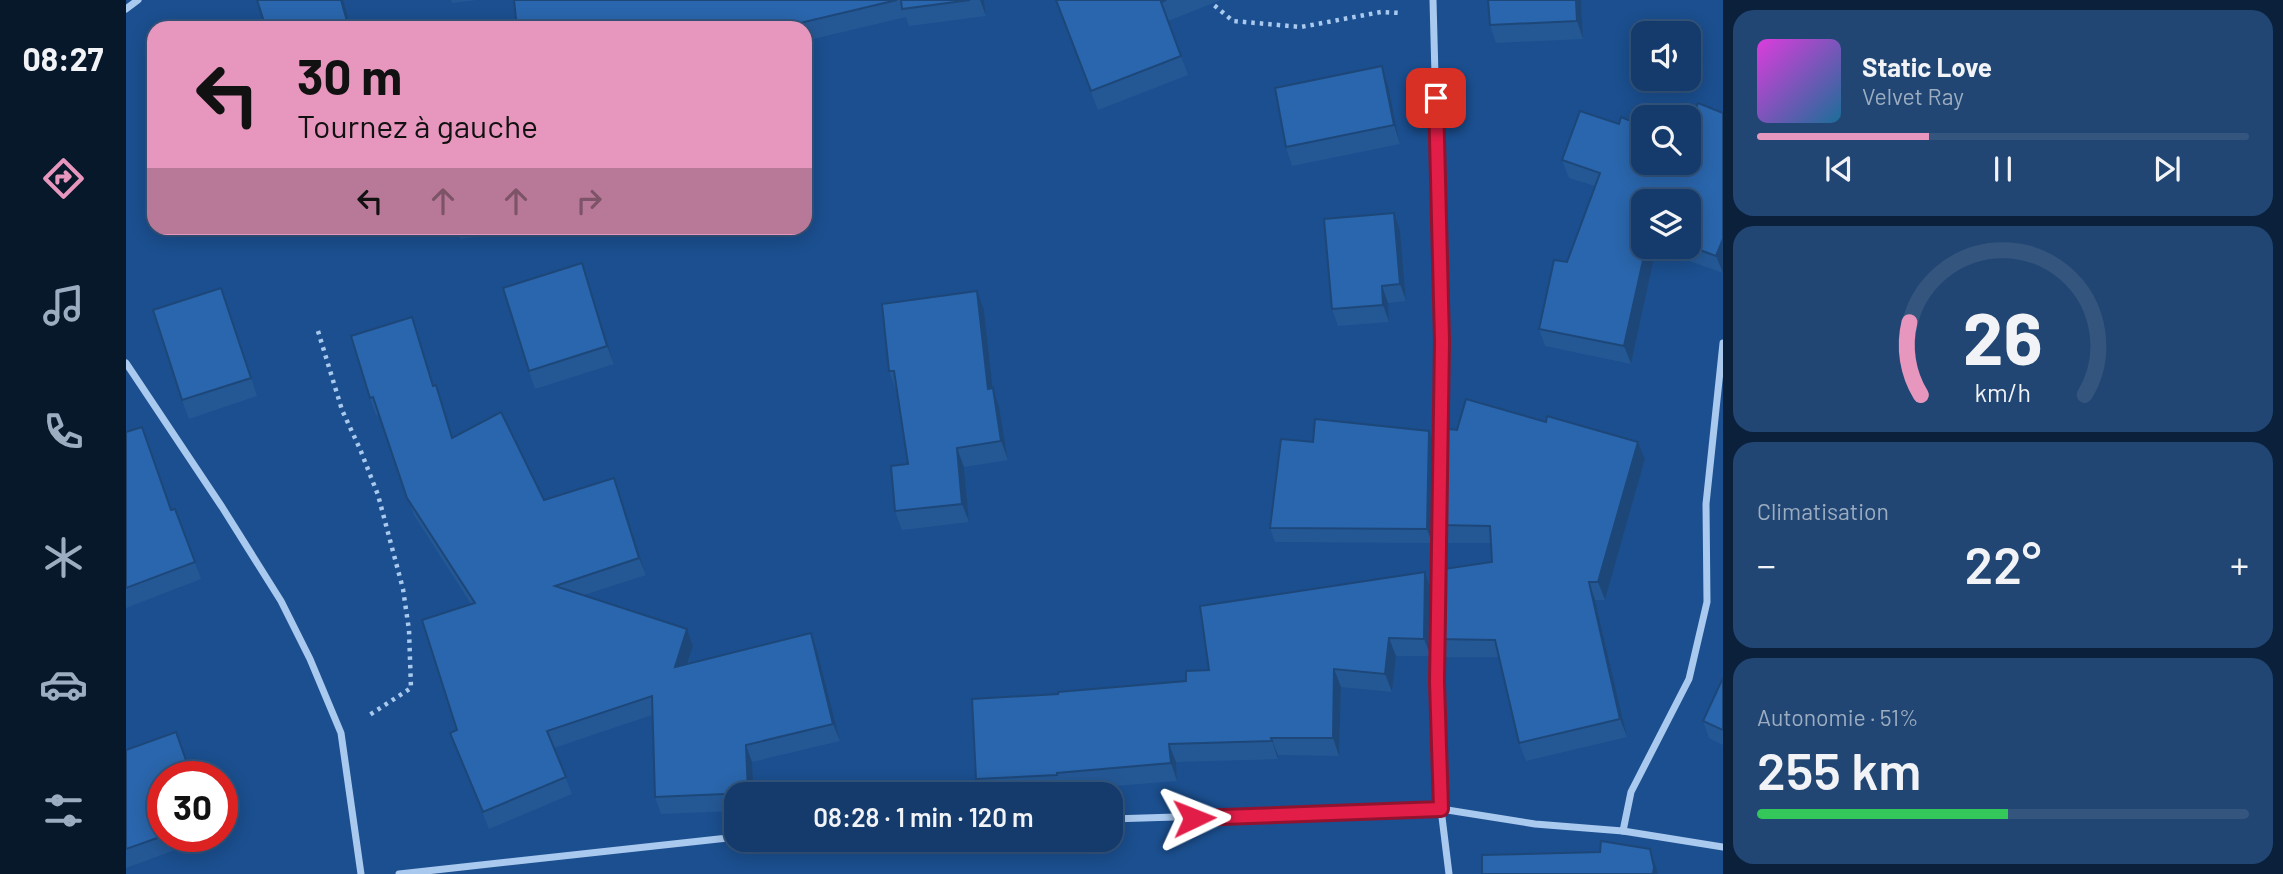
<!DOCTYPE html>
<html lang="fr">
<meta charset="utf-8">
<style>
:root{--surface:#143b6b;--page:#214673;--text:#f1f3f6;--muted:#9dadc1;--line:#33557e;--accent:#e797bd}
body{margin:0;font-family:Barlow,sans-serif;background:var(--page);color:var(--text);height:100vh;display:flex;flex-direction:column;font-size:26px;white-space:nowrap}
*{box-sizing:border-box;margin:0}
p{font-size:23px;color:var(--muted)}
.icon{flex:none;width:38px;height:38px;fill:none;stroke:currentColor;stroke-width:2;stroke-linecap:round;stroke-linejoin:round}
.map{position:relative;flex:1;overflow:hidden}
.details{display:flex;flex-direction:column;gap:10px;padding:10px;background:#0b203b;width:560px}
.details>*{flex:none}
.guide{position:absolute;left:21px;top:21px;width:665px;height:214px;border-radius:21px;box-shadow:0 4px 18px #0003,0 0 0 2px var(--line);background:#e797bd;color:#111;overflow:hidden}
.buttons{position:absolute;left:1505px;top:21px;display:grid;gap:14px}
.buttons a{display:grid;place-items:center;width:70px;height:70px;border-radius:14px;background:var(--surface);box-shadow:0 4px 18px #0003,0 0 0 2px var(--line);font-size:35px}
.speed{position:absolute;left:21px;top:761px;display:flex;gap:14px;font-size:35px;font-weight:700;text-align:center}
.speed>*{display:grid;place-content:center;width:91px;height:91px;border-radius:50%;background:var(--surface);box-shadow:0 4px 18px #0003,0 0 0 2px var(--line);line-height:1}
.speed .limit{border:10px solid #d22;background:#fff;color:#111}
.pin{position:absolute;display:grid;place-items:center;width:60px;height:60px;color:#fff;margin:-30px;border-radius:14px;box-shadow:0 4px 10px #0006}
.me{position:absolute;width:77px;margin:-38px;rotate:88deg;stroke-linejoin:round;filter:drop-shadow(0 0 5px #0008)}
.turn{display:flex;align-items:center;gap:24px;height:147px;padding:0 35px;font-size:32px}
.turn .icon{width:91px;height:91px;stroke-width:2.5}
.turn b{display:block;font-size:49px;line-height:60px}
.lanes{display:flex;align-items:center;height:66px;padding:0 35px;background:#0003;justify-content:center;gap:35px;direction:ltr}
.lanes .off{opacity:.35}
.big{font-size:52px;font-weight:600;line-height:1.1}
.details .card{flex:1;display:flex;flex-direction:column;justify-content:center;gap:10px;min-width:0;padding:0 24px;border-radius:21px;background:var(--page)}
.details .dial{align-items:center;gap:0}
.dial svg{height:182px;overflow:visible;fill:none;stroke:var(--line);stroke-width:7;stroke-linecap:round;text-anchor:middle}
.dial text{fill:var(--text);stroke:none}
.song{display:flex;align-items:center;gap:21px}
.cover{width:84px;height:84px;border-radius:10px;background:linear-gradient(135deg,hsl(300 70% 55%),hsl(200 70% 35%))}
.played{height:7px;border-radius:4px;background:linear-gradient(90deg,var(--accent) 35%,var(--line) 35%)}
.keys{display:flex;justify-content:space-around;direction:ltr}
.heat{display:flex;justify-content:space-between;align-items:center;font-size:38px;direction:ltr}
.charge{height:10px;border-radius:5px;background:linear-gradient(90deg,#34c759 51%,var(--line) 0)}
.trip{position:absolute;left:598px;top:782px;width:399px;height:70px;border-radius:21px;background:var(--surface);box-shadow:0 4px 18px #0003,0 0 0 2px var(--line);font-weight:600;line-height:70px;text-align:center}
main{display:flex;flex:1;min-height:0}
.dock{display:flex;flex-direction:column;width:126px;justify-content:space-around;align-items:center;background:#08182b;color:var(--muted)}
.dock .icon{width:49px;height:49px}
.dock .active{color:var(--accent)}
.dock b{font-size:32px;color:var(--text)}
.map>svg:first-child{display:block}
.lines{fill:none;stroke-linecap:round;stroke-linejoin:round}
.path{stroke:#a9c9ee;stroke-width:4.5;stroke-dasharray:3.5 5;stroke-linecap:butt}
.minor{stroke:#a9c9ee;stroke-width:7}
.wall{fill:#245895;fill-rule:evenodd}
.shaded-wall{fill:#1d4779}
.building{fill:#2a66ad;stroke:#1d4779;stroke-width:2}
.route-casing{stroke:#92132f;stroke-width:18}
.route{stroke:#e11d48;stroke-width:12}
</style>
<main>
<nav class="dock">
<b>08:27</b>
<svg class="icon active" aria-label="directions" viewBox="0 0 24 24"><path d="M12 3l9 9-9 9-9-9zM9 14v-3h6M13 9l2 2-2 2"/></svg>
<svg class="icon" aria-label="music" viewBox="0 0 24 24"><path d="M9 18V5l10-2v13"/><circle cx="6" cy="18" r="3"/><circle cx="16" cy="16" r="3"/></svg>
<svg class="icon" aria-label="phone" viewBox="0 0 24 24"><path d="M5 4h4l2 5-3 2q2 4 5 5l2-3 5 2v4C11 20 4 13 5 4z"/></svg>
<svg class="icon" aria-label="climate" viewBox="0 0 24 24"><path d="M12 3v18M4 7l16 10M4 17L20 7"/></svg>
<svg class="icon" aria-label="car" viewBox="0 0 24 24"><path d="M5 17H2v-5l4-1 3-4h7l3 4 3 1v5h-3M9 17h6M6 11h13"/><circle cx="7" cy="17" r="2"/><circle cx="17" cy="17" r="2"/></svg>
<svg class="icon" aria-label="filters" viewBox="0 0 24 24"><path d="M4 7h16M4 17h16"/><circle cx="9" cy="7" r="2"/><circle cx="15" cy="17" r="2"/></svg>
</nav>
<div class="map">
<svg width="1597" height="874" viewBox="0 0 1597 874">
<rect width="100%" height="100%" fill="#1b4f8f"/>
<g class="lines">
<!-- path -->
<g class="path">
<path d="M 1082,0 L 1107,21 L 1175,27 L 1255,12 L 1275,13"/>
<path d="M 192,331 L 216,410 L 234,449 L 252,495 L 277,589 L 283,630 L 285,688 L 242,716"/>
</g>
<!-- minor -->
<g class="minor">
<path d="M 1307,0 L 1316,342 L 1315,437"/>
<path d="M 0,9 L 12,0"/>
<path d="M 0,363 L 96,507 L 155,601 L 184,659 L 215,733 L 235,874"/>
<path d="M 1313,577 L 1313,522"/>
<path d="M 1312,634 L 1315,809 L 1323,874"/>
<path d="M 985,819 L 1315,809 L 1409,824 L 1497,831 L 1597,847"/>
<path d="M 1497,831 L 1505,792 L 1563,679 L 1581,602 L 1580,504 L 1597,343"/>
<path d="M 273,874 L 611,837"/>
</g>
</g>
<!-- wall -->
<g class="wall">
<path d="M 325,0 L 351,0 L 326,3 Z"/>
<path d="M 388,0 L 858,0 L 860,16 L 783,26 L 780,17 L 679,41 L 679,28 L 391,28 Z"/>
<path d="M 930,0 L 1095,0 L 1042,21 L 1062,75 L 972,110 Z"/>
<path d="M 1455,0 L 1457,39 L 1370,43 L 1364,25 Z"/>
<path d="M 1256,66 L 1262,85 L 1274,144 L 1166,166 L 1160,147 Z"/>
<path d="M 1597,113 L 1597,273 L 1530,249 L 1505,364 L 1419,346 L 1413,329 L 1441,262 L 1469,186 L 1443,178 L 1436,160 L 1563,163 ZM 1517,201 L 1563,201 L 1563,247 L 1517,247 Z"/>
<path d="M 1268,213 L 1274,230 L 1280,301 L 1262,303 L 1263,322 L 1212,326 L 1206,309 Z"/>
<path d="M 330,228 L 424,228 L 334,239 Z"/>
<path d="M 462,281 L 488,364 L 409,389 L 403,371 Z"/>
<path d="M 102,306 L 131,396 L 63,419 L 56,400 Z"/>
<path d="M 858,310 L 867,390 L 873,406 L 882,460 L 838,467 L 843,522 L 776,530 L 769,511 L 782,464 L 770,390 L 763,371 Z"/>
<path d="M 286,317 L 308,386 L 310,385 L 316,402 L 327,438 L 418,500 L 494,495 L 520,575 L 458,595 L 561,629 L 567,646 L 562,664 L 685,633 L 691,650 L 714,741 L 626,762 L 628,794 L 611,794 L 611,811 L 535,814 L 529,797 L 526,715 L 428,748 L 446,794 L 363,829 L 324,733 L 331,730 L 345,604 L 288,515 L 253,414 L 250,415 L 244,398 Z"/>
<path d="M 1420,422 L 1512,442 L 1519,459 L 1479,600 L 1469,600 L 1501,737 L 1400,761 L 1393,743 L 1373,657 L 1317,657 L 1311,639 L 1366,562 L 1365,543 L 1318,543 L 1312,525 L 1331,430 Z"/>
<path d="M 0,432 L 46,510 L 49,509 L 75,579 L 0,608 Z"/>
<path d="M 1187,442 L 1308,444 L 1306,543 L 1149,542 L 1144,528 Z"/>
<path d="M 1299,572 L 1305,590 L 1305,656 L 1270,656 L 1266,692 L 1215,687 L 1213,756 L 1152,755 L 1152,759 L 1050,762 L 1051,781 L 938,790 L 938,793 L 903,794 L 856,794 L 850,779 L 1060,681 Z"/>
<path d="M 1597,678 L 1597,745 L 1583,738 L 1577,721 Z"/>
<path d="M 0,750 L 37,777 L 37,836 L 87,836 L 0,868 Z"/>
</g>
<!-- shaded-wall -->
<g class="shaded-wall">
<path d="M 215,0 L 217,0 L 225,28 L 223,28 Z"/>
<path d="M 854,0 L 858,0 L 860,16 Z"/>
<path d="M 1450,0 L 1455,0 L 1457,39 L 1451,21 Z"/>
<path d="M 1256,66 L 1262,85 L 1274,144 L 1268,125 Z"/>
<path d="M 1268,213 L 1274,230 L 1280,301 L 1274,284 Z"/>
<path d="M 1597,239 L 1597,273 L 1590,256 Z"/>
<path d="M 1520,247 L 1530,247 L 1530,249 L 1505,364 L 1498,346 Z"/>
<path d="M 456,263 L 462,281 L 488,364 L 481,346 Z"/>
<path d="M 1256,286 L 1262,303 L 1263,322 L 1257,305 Z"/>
<path d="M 851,291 L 858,310 L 867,390 L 873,406 L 882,460 L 875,441 L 862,389 Z"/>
<path d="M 310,385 L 316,402 L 332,455 L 326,438 Z"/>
<path d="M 1303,431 L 1308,444 L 1306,543 L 1301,529 Z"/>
<path d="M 1512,442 L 1519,459 L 1479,600 L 1472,582 Z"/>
<path d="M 831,448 L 838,467 L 843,522 L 836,504 Z"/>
<path d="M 488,478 L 494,495 L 520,575 L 513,558 Z"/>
<path d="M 1299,572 L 1305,590 L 1305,656 L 1298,639 Z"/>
<path d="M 1463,582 L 1469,600 L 1501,737 L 1494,719 Z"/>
<path d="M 561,629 L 567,646 L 555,684 L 549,667 Z"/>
<path d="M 685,633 L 691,650 L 714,741 L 707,724 Z"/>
<path d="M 1263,638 L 1270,656 L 1266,692 L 1259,674 Z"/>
<path d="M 1208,669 L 1215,687 L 1213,756 L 1207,738 Z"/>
<path d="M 1145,738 L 1152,755 L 1152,759 Z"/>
<path d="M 1043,744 L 1050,762 L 1051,781 L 1045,763 Z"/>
<path d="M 620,745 L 626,762 L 628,794 L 623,794 Z"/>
<path d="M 1524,849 L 1530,867 L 1532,874 L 1527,874 Z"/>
</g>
<!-- building -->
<g class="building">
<path d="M 131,0 L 215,0 L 223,28 L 140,28 Z"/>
<path d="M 388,0 L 771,0 L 653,28 L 391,28 Z"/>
<path d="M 775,0 L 844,0 L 776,9 Z"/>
<path d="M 930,0 L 1040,0 L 1035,2 L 1055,56 L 965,91 Z"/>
<path d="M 1362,0 L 1450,0 L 1451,21 L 1364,25 Z"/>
<path d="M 1256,66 L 1268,125 L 1160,147 L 1149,88 Z"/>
<path d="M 1572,103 L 1597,113 L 1597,239 L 1590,256 L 1563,246 L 1563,201 L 1517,201 L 1517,247 L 1520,247 L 1498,346 L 1413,329 L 1428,260 L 1441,262 L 1474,173 L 1436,160 L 1454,111 L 1493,124 L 1495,117 L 1517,126 L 1517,163 L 1563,163 L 1563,125 Z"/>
<path d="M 1268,213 L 1274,284 L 1256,286 L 1257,305 L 1206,309 L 1198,219 Z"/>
<path d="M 456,263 L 481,346 L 403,371 L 377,288 Z"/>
<path d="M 95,288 L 125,378 L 56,400 L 27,310 Z"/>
<path d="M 851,291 L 862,389 L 867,388 L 875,441 L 831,448 L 836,504 L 769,511 L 765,466 L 782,464 L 768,371 L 763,371 L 756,304 Z"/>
<path d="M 286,317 L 307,386 L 310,385 L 326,438 L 375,412 L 418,500 L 488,478 L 513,558 L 429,586 L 561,629 L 549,667 L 685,633 L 707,724 L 620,745 L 622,793 L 529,797 L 526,696 L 421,731 L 440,777 L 357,812 L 324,733 L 331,730 L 296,620 L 349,603 L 281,498 L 247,397 L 244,398 L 225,336 Z"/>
<path d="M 1340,399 L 1420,422 L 1421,416 L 1512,442 L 1472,582 L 1463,582 L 1494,719 L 1393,743 L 1369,640 L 1311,639 L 1311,570 L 1366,562 L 1364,526 L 1312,525 L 1314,428 L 1331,430 Z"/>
<path d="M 1189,419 L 1303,431 L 1301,529 L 1144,528 L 1155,439 L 1187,442 Z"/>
<path d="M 16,427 L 45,510 L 49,509 L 69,562 L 0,588 L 0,432 Z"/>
<path d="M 1299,572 L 1298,639 L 1263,638 L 1259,674 L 1208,669 L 1207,738 L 1145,738 L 1146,741 L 1043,744 L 1045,763 L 931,773 L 931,775 L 850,779 L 846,699 L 932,694 L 932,692 L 1060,681 L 1060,671 L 1083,670 L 1074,606 Z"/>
<path d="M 1597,678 L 1597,730 L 1577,721 Z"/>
<path d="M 50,732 L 66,777 L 37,777 L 37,836 L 0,849 L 0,750 Z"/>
<path d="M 1475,841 L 1524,849 L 1528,867 L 1527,874 L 1356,874 L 1356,855 L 1474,852 Z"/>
</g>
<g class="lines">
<!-- route casing -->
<g class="route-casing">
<path id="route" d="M 1068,818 L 1315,809 L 1311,682 L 1316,341 L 1310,98"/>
</g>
<!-- route -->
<use href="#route" class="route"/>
</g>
</svg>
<div class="buttons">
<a><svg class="icon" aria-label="sound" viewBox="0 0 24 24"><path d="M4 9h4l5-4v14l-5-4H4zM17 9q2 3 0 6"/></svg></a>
<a><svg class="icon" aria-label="search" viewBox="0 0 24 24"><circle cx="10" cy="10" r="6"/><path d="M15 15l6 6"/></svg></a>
<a><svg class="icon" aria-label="layers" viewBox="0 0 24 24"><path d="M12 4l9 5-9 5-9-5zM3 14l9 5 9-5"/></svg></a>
</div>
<div class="speed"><div class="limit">30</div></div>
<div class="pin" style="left:1310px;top:98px;background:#d93025"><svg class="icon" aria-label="arrive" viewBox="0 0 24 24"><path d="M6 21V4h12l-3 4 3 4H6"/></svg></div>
<svg class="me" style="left:1068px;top:818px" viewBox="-20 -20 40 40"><path d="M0-17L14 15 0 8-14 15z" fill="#e11d48" stroke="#fff" stroke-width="4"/></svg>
<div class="trip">08:28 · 1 min · 120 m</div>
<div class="guide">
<div class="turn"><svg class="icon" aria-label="left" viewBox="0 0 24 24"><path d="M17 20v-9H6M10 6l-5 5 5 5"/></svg><div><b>30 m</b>Tournez à gauche</div></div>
<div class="lanes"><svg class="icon" aria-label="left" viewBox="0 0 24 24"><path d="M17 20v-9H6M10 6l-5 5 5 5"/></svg><svg class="icon off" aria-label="ahead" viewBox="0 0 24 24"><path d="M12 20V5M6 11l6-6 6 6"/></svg><svg class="icon off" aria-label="ahead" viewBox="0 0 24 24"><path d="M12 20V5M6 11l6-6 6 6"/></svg><svg class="icon off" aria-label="right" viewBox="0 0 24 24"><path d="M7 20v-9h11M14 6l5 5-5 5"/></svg></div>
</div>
</div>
<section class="details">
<div class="card">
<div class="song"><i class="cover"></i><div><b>Static Love</b><p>Velvet Ray</p></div></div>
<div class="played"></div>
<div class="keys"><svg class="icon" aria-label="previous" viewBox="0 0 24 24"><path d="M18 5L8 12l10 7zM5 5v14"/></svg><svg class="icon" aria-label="pause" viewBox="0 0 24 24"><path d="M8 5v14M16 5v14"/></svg><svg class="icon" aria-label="next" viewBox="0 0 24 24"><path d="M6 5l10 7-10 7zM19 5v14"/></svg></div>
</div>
<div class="card dial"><svg viewBox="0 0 100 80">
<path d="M14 69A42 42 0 1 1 86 69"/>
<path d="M14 69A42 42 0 0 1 9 37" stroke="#e797bd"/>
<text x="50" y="56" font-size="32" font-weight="700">26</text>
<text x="50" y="72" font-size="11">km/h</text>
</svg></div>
<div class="card"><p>Climatisation</p>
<div class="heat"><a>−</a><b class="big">22°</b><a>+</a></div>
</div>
<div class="card"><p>Autonomie · 51%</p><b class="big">255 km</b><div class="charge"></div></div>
</section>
</main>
